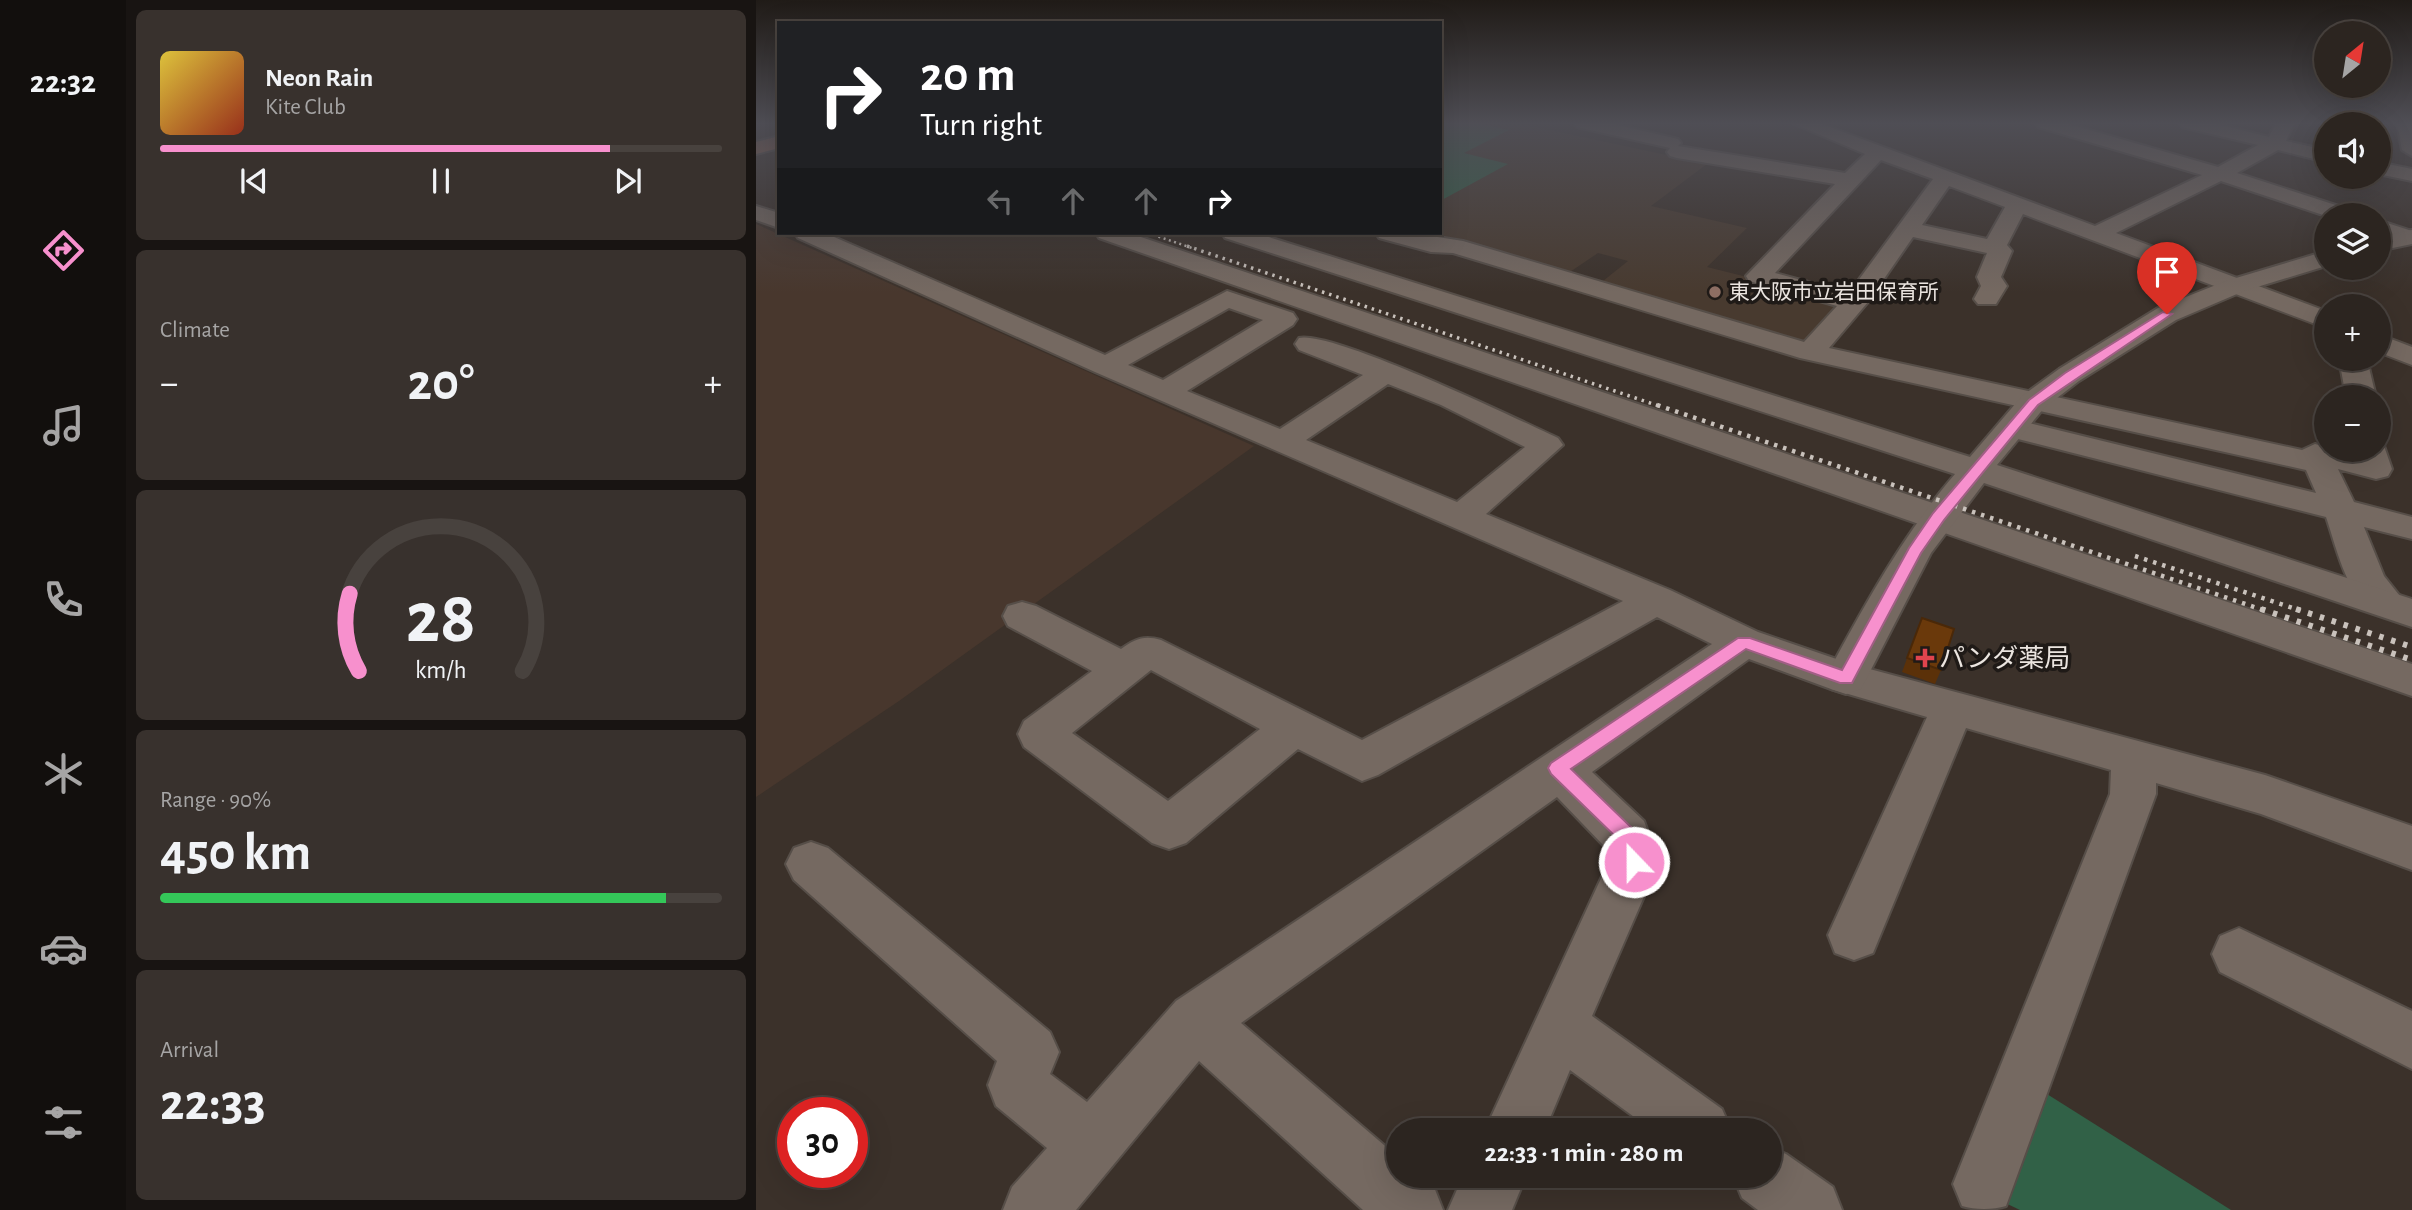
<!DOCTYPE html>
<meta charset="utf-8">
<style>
:root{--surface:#2c2520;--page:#38312d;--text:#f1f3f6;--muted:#a6a5a5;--line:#48423e;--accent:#f790cd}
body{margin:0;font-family:"Alegreya Sans","Noto Sans JP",sans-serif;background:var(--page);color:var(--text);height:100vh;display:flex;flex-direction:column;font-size:26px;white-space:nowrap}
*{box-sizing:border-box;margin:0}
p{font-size:23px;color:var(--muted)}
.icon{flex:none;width:38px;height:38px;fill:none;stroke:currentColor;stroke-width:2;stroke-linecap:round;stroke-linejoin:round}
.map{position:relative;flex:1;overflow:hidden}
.sheet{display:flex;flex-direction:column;gap:10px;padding:10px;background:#181412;width:630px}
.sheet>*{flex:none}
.top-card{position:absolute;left:21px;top:21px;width:665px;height:214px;border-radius:0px;box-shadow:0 7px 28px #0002,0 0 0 2px var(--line);background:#202124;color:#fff;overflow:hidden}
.needle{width:46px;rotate:30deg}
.controls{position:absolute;left:1558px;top:21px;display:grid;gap:14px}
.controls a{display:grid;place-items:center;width:77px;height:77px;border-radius:50%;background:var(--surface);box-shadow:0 7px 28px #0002,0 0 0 2px var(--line);font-size:35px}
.speed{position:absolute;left:21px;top:1097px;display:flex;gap:14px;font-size:35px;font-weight:700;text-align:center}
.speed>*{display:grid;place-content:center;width:91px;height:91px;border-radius:50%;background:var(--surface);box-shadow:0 7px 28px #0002,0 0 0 2px var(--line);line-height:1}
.speed .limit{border:10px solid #d22;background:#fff;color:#111}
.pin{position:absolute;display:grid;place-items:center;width:60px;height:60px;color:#fff;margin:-72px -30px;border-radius:50% 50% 50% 0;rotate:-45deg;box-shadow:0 0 7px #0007}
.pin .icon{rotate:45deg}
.me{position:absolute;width:77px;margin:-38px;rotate:338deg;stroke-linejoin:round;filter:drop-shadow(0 0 5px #0008)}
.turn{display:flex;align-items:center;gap:24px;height:147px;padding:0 28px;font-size:32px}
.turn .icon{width:91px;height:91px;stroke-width:2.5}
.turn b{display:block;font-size:49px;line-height:60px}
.lanes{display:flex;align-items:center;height:66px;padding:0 28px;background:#0003;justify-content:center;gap:35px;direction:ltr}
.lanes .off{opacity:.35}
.big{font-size:52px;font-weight:700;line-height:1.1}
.sheet .widget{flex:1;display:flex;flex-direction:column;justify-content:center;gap:10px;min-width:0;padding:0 24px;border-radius:10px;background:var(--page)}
.sheet .dial{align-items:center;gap:0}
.dial svg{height:182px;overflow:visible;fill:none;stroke:var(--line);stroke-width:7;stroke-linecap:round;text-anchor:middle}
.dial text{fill:var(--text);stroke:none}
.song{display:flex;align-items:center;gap:21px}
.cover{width:84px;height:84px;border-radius:10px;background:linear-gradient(135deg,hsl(50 70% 55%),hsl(10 70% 35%))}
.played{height:7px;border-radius:4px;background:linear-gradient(90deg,var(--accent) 80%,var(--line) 80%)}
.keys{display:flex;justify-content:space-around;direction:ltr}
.heat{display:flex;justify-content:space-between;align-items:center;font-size:38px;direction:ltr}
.charge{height:10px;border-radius:5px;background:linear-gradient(90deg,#34c759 90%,var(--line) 0)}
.trip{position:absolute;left:630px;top:1118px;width:396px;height:70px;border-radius:35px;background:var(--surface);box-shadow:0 7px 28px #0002,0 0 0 2px var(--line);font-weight:700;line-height:70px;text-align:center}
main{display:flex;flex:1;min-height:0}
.tabs{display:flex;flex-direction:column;width:126px;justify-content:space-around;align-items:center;background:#120f0d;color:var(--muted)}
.tabs .icon{width:49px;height:49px}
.tabs .selected{color:var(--accent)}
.tabs b{font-size:32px;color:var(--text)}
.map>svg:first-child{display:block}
.industrial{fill:#48372d}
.built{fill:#483a2f}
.green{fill:#316147}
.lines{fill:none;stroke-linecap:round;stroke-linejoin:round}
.minor-casing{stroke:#564e48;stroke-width:4}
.tertiary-casing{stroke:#564e48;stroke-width:4}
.primary-casing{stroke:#564e48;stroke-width:4}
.minor{fill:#756961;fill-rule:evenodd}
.tertiary{fill:#756961;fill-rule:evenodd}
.primary{fill:#a06850;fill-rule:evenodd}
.rail-far3{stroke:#c9c2bc;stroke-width:2.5;stroke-dasharray:2 3.5;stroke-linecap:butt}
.rail-far2{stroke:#c9c2bc;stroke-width:3.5;stroke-dasharray:2.5 5;stroke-linecap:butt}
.rail-far1{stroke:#c9c2bc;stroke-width:4.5;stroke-dasharray:3.5 6;stroke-linecap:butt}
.rail{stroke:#c9c2bc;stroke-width:6;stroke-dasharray:4.5 8;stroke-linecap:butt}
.wall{fill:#5b3109}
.building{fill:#6a390b;stroke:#4a2808;stroke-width:2}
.route{fill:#f790cd;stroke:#a15e85;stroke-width:2}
.education-dot{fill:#8d6e63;stroke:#1f1a17;stroke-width:2.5}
.health-dot{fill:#e0444e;stroke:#1f1a17;stroke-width:2.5}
.labels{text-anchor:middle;stroke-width:7;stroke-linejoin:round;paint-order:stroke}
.far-poi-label{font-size:21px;fill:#ebe5e0;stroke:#1f1a17;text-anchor:start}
.poi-label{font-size:26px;fill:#ebe5e0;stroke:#1f1a17;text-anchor:start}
</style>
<main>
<nav class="tabs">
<b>22:32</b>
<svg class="icon selected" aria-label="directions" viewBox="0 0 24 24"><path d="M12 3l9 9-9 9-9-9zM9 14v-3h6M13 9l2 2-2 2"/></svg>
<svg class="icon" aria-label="music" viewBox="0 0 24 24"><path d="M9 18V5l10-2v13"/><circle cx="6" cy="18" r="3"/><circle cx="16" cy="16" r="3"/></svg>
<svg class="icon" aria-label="phone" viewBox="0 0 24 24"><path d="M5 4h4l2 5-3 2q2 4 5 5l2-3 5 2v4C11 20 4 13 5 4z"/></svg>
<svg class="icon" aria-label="climate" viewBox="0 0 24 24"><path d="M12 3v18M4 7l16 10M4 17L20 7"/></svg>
<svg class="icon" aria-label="car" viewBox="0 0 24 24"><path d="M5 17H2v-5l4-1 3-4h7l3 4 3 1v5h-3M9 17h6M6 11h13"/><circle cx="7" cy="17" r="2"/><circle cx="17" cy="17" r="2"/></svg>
<svg class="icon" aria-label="filters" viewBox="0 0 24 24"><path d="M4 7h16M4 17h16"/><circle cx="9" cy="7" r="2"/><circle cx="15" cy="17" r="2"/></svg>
</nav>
<section class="sheet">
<div class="widget">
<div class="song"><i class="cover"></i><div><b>Neon Rain</b><p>Kite Club</p></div></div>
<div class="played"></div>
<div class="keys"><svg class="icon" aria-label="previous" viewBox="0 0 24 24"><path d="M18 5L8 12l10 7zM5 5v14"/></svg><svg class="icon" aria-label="pause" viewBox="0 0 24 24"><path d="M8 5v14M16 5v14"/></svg><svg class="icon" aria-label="next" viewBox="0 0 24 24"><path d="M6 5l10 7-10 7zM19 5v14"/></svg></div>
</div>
<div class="widget"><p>Climate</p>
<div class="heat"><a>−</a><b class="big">20°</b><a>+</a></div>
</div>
<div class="widget dial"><svg viewBox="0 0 100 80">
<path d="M14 69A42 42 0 1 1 86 69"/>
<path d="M14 69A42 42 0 0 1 10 35" stroke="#f790cd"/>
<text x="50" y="56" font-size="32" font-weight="700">28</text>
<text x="50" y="72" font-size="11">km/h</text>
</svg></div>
<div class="widget"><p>Range · 90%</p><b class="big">450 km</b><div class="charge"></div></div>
<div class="widget"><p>Arrival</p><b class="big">22:33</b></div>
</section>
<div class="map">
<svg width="1656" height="1210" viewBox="0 0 1656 1210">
<rect width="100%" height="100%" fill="#3b312a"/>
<!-- industrial -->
<path class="industrial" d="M 0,224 L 498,446 L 143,701 L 0,797 Z"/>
<!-- built -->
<path class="built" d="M 684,123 L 761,123 L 906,154 L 955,161 L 895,206 L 991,228 L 951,267 L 1079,299 L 1085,304 L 1048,344 L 842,285 L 872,261 L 842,253 L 808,276 L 644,233 L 684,233 Z"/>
<!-- green -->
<g class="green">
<path d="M 684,123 L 722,123 L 753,130 L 708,153 L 752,164 L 684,201 Z"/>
<path d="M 1283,1089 L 1475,1210 L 1264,1210 L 1243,1200 Z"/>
</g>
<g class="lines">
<!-- minor casing -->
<g class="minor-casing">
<g id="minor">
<path d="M 818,123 L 853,123 L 922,139 L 925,143 L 922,146 L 1089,173 L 1109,154 L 1036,123 L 1063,123 L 1339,226 L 1446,175 L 1282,127 L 1279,123 L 1309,123 L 1462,167 L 1502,145 L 1426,127 L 1423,123 L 1457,123 L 1513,137 L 1520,123 L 1538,123 L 1530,141 L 1570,150 L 1570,162 L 1522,150 L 1481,173 L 1595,210 L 1598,215 L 1570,216 L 1465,181 L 1360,233 L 1570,311 L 1570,328 L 1267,214 L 1251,245 L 1256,251 L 1245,277 L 1251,286 L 1240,304 L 1222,304 L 1218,299 L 1225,286 L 1221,277 L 1231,253 L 1157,237 L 1112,302 L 1073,348 L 1546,450 L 1559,444 L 1570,447 L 1570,450 L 1601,455 L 1600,450 L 1622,450 L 1622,442 L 1627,443 L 1636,469 L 1632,476 L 1620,479 L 1582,469 L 1598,502 L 1656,517 L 1656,539 L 1608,527 L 1628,576 L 1651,605 L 1646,615 C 1597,629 1582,551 1570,517 L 1246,435 L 1241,428 L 1246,421 L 1257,419 L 1560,493 L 1550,470 L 1044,358 L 697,253 L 675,252 L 623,238 L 620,233 L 656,233 L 707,241 L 1048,342 L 1081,306 L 993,281 L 990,276 L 1079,184 L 921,158 L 914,156 L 911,152 L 914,148 L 821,127 ZM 1125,160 L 1177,179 L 1093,293 L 1019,273 ZM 1193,186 L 1249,207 L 1231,239 L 1166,225 Z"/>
<path d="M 1641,123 L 1656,123 L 1656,156 L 1646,150 Z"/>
<path d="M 1622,162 L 1656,169 L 1656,181 L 1622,174 Z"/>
<path d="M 0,206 L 23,213 L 23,228 L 0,220 Z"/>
<path d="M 1622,220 L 1656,231 L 1656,243 L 1622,235 Z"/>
<path d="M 39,233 L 69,233 L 349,355 L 471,291 L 537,313 L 541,319 L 537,325 L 431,391 L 524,429 L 607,375 L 543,350 L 539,344 L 543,338 C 576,330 761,419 802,438 L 807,445 L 730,514 L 914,590 L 1002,632 L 1095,664 L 1509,775 L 1656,826 L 1656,870 L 1505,814 L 1400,783 L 1400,794 L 1250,1206 C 1237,1210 1219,1210 1206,1206 L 1197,1184 L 1354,794 L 1355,770 L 1210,728 L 1117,953 L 1098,960 L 1079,953 L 1072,935 L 1171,717 L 1075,689 L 993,659 L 836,772 L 888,821 L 903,862 L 836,1016 L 966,1109 L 975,1130 L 896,1130 L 814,1070 L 789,1130 L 729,1130 L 853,861 L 849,847 L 801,797 L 485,1023 L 642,1157 L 642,1176 L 664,1176 L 678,1187 L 687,1210 L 607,1210 L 443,1061 L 320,1210 L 247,1210 L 256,1187 L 291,1148 L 240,1106 L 232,1085 L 241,1061 L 38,880 L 30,864 L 38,848 L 55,842 L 72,848 L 294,1032 L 303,1052 L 294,1074 L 331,1102 L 420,1001 L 956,644 L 901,617 L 622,775 L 606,781 L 542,749 L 430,843 L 413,849 L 396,843 L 268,747 L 262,734 L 268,721 L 336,671 L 252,626 L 247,616 L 252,606 L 266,602 L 280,606 L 365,649 C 379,639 388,635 405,640 L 606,740 L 867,601 L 339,372 L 42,238 ZM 473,308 L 507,320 L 407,380 L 372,365 ZM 632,384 L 685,405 L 769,447 L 701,502 L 550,440 ZM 395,670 L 504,729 L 412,801 L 316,733 Z"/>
<path d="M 340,233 L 373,233 L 1656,664 L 1656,696 L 343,238 Z"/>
<path d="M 1622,334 L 1656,347 L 1656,365 L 1622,352 Z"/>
<path d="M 1583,359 L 1611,359 L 1620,397 L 1590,397 Z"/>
<path d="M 1483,928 L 1656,1011 L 1656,1069 L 1464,972 L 1456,954 L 1464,936 Z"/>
<path d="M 1013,1147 L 1030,1154 L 1077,1187 L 1086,1210 L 1002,1210 L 986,1198 L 977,1176 L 1013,1176 Z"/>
<path d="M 707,1176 L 770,1176 L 756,1210 L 692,1210 Z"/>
</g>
</g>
<!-- tertiary casing -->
<g class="tertiary-casing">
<g id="tertiary">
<path d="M 1656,230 L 1656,244 L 1622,251 L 1622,237 Z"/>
<path d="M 466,233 L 500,233 L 1214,457 L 1266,396 L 1303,369 L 1402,308 L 1470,281 L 1570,251 L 1570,266 L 1488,291 L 1420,320 L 1323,381 L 1288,408 L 1241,465 L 1656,599 L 1656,627 L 1228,483 L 1175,553 L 1105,689 L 1090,694 L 1075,689 L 1069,678 C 1108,606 1146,536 1199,474 L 469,238 Z"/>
</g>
</g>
<!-- primary casing -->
<g class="primary-casing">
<path id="primary" d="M 23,136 L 23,148 L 0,154 L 0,142 Z"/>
</g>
<!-- minor -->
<use href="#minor" class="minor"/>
<!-- tertiary -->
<use href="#tertiary" class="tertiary"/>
<!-- primary -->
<use href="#primary" class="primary"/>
<!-- rail-far3 -->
<path class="rail-far3" d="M 392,233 L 436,248"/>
<!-- rail-far2 -->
<path class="rail-far2" d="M 431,246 L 906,407"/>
<!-- rail-far1 -->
<g class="rail-far1">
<path d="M 901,405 L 1510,611"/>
<path d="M 1379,556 L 1546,611"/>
</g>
<!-- rail -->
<g class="rail">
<path d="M 1505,609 L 1656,660"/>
<path d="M 1540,609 L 1656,647"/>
</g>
</g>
<!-- wall -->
<path class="wall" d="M 1166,618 L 1185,670 L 1179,684 L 1146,672 Z"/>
<!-- building -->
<path class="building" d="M 1166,618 L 1198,629 L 1185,670 L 1151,658 Z"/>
<!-- sky -->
<linearGradient id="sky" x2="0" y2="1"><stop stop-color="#201b17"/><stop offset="0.42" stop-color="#4f4e55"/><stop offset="1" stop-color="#4f4e55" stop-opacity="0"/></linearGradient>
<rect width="1656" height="293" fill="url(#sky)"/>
<!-- route -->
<path class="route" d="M 1407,312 L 1416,314 L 1282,405 L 1188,520 L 1165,553 L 1096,683 L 1084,683 L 990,649 L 815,769 L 878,830 L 889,862 L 886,869 L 878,871 L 871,869 L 863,840 L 795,774 L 792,768 L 795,763 L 982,638 L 994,638 L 1086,670 L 1153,548 L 1177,513 L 1273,400 L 1309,373 Z"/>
<!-- markers -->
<circle class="education-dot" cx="959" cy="292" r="7"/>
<path class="health-dot" d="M1165.5 647.5h7v7h7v7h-7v7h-7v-7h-7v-7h7z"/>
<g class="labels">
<!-- far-poi labels -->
<g class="far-poi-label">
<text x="973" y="299">東大阪市立岩田保育所</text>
</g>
<!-- poi labels -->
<g class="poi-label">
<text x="1183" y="667">パンダ薬局</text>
</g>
</g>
</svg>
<div class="controls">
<a><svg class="needle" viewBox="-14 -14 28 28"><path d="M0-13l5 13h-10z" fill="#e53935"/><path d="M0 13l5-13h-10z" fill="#a6a5a5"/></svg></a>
<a><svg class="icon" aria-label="sound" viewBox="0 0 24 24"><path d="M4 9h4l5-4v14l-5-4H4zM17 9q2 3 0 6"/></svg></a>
<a><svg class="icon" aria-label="layers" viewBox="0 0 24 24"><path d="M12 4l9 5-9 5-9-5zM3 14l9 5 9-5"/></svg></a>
<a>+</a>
<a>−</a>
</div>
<div class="speed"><div class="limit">30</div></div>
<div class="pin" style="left:1411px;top:314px;background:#d93025"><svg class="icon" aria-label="arrive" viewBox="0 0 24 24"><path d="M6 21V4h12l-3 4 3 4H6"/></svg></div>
<svg class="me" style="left:878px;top:862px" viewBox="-20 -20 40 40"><circle r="17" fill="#f790cd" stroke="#fff" stroke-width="3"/><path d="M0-11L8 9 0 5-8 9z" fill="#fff"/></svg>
<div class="trip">22:33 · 1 min · 280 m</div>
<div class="top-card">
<div class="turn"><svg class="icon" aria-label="right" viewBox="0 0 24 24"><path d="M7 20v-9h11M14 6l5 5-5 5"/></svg><div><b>20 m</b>Turn right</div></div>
<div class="lanes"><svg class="icon off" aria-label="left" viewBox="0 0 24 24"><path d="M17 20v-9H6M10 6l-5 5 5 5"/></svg><svg class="icon off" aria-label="ahead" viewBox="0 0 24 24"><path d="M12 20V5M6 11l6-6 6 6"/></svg><svg class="icon off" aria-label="ahead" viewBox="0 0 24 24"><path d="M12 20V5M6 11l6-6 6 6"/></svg><svg class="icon" aria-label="right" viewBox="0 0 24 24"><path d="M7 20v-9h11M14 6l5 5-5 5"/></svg></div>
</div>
</div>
</main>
